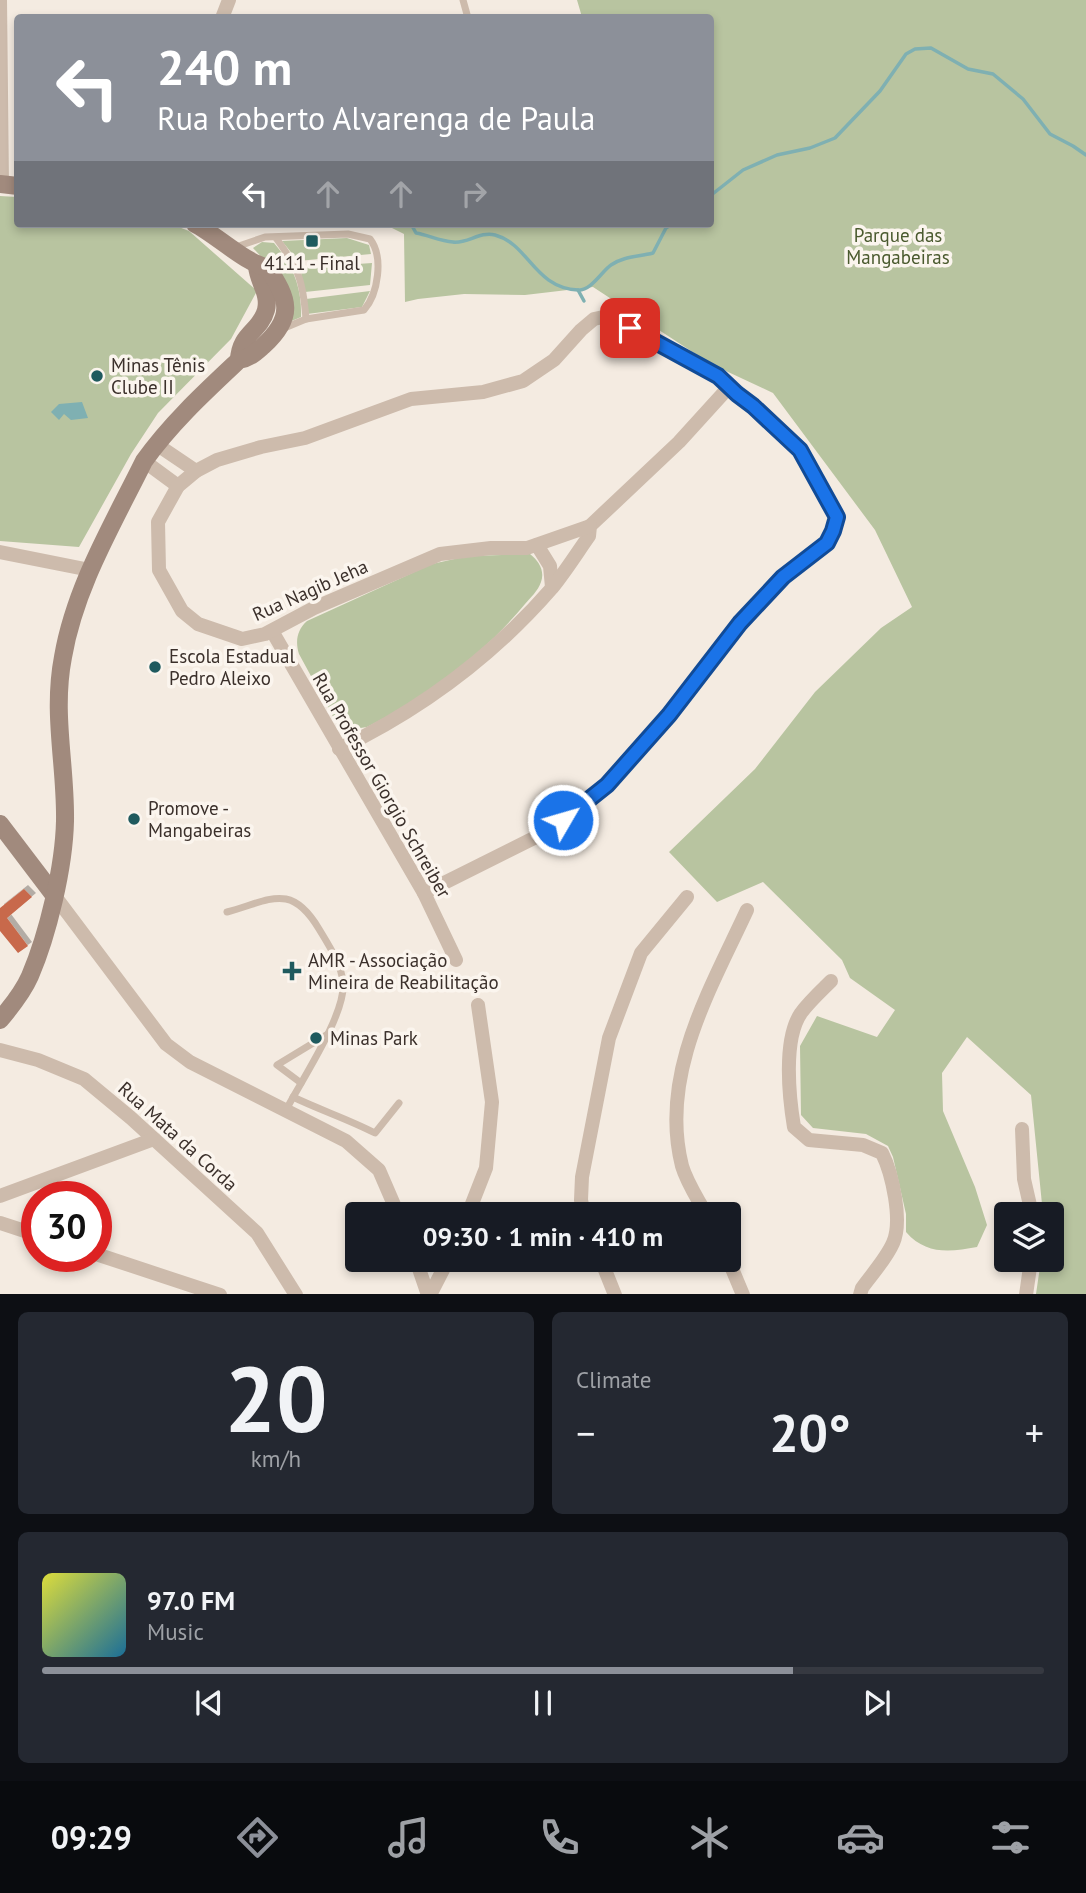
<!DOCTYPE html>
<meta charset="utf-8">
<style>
:root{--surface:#171b24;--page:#242831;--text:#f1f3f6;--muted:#9ea1a6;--line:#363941;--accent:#8c9099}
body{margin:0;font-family:"PT Sans",sans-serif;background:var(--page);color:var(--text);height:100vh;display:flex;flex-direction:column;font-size:26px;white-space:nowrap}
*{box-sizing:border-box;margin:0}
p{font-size:23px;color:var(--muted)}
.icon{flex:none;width:38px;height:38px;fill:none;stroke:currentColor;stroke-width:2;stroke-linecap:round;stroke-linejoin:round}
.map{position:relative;height:1294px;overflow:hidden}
.sheet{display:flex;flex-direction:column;gap:18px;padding:18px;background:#0d0f14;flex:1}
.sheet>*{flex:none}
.banner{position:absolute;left:14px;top:14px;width:700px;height:214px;border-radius:7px;box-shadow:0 4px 10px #0003;background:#8c9099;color:#fff;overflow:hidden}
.fabs{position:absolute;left:994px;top:1202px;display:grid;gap:14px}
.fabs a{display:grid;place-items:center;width:70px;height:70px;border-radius:7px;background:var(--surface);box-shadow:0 4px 10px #0003;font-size:35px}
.speed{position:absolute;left:21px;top:1181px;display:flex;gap:14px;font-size:35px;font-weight:700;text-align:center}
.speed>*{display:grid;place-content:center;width:91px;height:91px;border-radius:50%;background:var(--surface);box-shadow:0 4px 10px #0003;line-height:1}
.speed .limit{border:10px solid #d22;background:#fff;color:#111}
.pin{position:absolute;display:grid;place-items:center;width:60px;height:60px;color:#fff;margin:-30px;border-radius:14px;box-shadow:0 4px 10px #0006}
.me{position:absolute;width:77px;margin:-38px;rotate:52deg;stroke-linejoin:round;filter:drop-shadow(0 0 5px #0008)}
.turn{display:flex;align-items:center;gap:24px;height:147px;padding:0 28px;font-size:32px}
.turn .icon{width:91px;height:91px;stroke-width:2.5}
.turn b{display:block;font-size:49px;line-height:60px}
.lanes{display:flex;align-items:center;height:66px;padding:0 28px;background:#0003;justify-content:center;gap:35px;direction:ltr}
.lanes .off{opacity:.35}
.big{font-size:52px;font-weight:600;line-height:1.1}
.sheet .widget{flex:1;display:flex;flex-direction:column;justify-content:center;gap:10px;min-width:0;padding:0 24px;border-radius:10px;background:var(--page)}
.sheet .dial{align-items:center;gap:0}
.dial b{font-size:91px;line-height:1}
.song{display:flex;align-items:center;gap:21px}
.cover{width:84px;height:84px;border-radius:10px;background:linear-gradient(135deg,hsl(60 70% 55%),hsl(200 70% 35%))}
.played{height:7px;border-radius:4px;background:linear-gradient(90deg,var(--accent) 75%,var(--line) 75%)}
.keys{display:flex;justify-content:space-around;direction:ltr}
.heat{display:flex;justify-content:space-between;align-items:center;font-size:38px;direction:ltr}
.sheet .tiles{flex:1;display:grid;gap:18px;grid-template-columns:1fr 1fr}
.widget:last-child{grid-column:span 2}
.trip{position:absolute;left:345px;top:1202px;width:396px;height:70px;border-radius:7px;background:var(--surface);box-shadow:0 4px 10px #0003;font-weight:600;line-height:70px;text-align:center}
.tabs{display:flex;height:112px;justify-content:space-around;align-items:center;background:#090b0e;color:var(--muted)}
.tabs .icon{width:49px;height:49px}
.tabs .current{color:var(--accent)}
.tabs b{font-size:32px;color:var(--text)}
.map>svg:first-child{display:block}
.green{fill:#b8c4a0}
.water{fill:#7fb0b2}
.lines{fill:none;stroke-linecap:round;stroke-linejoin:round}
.stream{stroke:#7fb0b2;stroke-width:3.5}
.building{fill:#c8694b;filter:url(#shadow)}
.lane{stroke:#cdbbac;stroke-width:7}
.street{stroke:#cdbbac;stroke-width:14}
.secondary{stroke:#a18a7d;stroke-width:18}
.route-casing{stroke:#114b97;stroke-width:18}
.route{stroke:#1a73e8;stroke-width:12}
.poi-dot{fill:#1f5a5e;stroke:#fbf5ee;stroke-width:2.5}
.labels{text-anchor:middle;stroke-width:7;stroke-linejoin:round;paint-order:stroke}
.park-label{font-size:19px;fill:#4a5a2e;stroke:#fbf5ee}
.poi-label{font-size:19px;fill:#3b302b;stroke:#fbf5ee;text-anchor:start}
.street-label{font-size:19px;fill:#3b302b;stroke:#fbf5ee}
</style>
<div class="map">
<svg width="1086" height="1295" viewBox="0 0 1086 1295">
<defs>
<filter id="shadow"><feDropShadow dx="4" dy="-4" stdDeviation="0" flood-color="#0004"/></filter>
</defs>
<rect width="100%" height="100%" fill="#f4ebe1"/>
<!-- green -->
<g class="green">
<path d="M 577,0 L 1086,0 L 1086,1294 L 1036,1294 L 1041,1260 L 1052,1260 L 1052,1214 L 1043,1214 L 1031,1095 L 967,1037 L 942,1073 L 943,1111 L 975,1187 L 987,1225 L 977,1247 C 950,1252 926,1255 906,1232 L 906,1214 L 893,1157 L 888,1146 L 866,1134 L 813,1128 L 801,1115 L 800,1046 L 817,1016 L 877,1037 L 895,1010 L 850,978 L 842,960 L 763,882 L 717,902 L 669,852 L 755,769 L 815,692 L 881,628 L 912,607 L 875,530 L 773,393 L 711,364 L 593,287 L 525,295 L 464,294 L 418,299 L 405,302 L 404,234 L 384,224 L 710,224 L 710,18 L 582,17 Z"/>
<path d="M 0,196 L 17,197 L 18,224 L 171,224 L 189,231 L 257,291 L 231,339 L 158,413 L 131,454 L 79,547 L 0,541 Z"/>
<path d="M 347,238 L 369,245 L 371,254 L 298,261 L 282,241 Z"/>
<path d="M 262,242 L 274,243 C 293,265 302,288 301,317 L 287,323 L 268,264 L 253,248 Z"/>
<path d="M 372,263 L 370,285 L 305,292 L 300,268 Z"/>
<path d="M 370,291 L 362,307 L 307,314 L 306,299 Z"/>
<path d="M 530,554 C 539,561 545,571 541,582 C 538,591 530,598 525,604 C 483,655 426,697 367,727 L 354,729 L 337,724 L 299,654 C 295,641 297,630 307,621 L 432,564 L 468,556 Z"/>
</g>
<!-- water -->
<path class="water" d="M 82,402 L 88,418 L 71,420 L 64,414 L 59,420 L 51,412 L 59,404 Z"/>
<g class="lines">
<!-- stream -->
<g class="stream">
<path d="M 710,196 L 743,170 L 777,155 L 810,148 L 835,138 L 880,91 L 906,54 L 915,49 L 931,48 L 968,69 L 993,74 L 1023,99 L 1050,134 L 1073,146 L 1086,155"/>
<path d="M 411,224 L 416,233 C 428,235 440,241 453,242 C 467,244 480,231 495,235 C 529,244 534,288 578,290 C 591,291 602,271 611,265 C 624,256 638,257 653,253 L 666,228 L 672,224"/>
<path d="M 578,290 L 584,301"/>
</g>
</g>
<!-- building -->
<path class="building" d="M 24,889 L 32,897 L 7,918 L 28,946 L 18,953 L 0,931 L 0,908 Z"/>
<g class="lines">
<!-- lane -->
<g class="lane">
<path d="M 463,0 L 468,18"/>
<path d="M 276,238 C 299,269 303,281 306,319"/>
<path d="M 233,248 L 265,237 L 348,234 L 370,239 C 384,257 378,294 364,310 L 306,319 L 282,329"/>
<path d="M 227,912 C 271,900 291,882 319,929 C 328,944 342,965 343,983 C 346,1014 301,1081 286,1110"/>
<path d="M 301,1083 L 277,1065 L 328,1034"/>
<path d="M 293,1097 C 320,1110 348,1119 375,1133 L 399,1103"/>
</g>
<!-- street -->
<g class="street">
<path d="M 0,0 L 2,184"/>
<path d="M 222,18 L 229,0"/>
<path d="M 156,444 L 196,471"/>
<path d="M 144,461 L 178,486"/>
<path d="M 537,545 L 550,566 L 552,587"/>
<path d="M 0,552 L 90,570"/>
<path d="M 272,631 L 424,893 L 456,960"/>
<path d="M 339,749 C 420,710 493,656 552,588 C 565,572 577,553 589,536 L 590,526 L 679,442 L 729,387"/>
<path d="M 424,893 L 534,838 L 563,820 L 607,785 L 669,715 L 740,623 L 783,577 L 827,543 L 833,531 L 837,517 L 800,449 L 753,406 L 737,395 L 718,376 L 608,316 L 594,319 L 581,330 L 554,360 L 523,381 L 483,392 L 411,399 L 305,438 L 261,447 L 217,460 L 196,471 L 178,486 L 158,522 L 159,570 L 182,611 L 198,624 L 242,639 L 265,634 L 314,608 L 440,554 L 491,548 L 527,548 L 590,526"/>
<path d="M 54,895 L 166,1044 L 190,1062 L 346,1141 L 379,1170 L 398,1214"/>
<path d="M 831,981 C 821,991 809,1002 801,1013 C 783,1039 789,1097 794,1127 L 809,1140 L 863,1145 L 882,1153 C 892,1173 903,1221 893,1243 C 886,1259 872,1274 862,1288 L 860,1295"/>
<path d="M 0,1050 L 38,1060 L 84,1079 L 131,1118 L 257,1233 L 296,1295"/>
<path d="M 1022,1129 L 1024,1179 L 1032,1214"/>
<path d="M 0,1196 L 154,1139"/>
<path d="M 468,1214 L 486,1168 L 492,1102 L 478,1005"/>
<path d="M 584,1214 L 581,1200 L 582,1177 L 609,1038 L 641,953 L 687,897"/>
<path d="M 706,1214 C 698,1199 687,1183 682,1166 C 659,1075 710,990 747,910"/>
<path d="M 0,1223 L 37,1235"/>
<path d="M 96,1254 L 220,1295"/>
<path d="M 728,1259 L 743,1295"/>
<path d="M 416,1260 L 428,1295"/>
<path d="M 601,1260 L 615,1295"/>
<path d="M 430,1295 L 448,1260"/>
<path d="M 1026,1295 L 1031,1260"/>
</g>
<!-- secondary -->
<g class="secondary">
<path d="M 0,184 L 18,186"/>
<path d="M 239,360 C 240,333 260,332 266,310 C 270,293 258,282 257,266"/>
<path d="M 0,824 L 54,895"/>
<path d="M 0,1020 C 11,1007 23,992 30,976 C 48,934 64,867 65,821 C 66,765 52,714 63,657 C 75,587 113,524 144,461 C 171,423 206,391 239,360 C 250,358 255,353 263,346 C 295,317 289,299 267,267 C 248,265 215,234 195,224"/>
</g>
</g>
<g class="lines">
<!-- route casing -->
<g class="route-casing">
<path id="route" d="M 563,820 L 607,785 L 669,715 L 740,623 L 783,577 L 827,543 L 833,531 L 837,517 L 800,450 L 753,406 L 737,394 L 718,376 L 630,328"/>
</g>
<!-- route -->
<use href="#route" class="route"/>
</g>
<!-- markers -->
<g class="poi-dot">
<rect x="305" y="234" width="14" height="14" rx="3.5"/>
<circle cx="97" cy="376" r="7"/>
<circle cx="155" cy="667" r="7"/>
<circle cx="134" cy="819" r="7"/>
<path d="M288.5 960.5h7v7h7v7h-7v7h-7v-7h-7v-7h7z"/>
<circle cx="316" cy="1038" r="7"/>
</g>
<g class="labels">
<!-- park labels -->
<g class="park-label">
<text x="898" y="242">Parque das<tspan x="898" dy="22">Mangabeiras</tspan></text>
</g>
<!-- poi labels -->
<g class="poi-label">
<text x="312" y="270" text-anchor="middle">4111 - Final</text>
<text x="111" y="372">Minas Tênis<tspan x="111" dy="22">Clube II</tspan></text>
<text x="169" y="663">Escola Estadual<tspan x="169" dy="22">Pedro Aleixo</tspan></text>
<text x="148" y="815">Promove -<tspan x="148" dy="22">Mangabeiras</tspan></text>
<text x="308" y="967">AMR - Associação<tspan x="308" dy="22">Mineira de Reabilitação</tspan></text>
<text x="330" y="1045">Minas Park</text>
</g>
<!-- street labels -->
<g class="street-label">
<text transform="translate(310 590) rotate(-24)" y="7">Rua Nagib Jeha</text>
<text transform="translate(382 785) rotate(60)" y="7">Rua Professor Giorgio Schreiber</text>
<text transform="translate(178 1136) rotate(42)" y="7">Rua Mata da Corda</text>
</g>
</g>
</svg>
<div class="fabs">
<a><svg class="icon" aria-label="layers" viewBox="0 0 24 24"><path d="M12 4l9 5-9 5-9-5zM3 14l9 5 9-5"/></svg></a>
</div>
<div class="speed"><div class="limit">30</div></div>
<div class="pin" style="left:630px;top:328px;background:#d93025"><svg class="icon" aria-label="arrive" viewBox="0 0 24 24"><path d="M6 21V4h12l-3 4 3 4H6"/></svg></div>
<svg class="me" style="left:563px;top:820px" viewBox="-20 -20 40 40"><circle r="17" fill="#1a73e8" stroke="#fff" stroke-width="3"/><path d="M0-11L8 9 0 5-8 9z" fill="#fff"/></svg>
<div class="trip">09:30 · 1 min · 410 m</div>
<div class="banner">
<div class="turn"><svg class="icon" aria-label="left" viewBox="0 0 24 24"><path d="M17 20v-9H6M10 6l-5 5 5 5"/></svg><div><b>240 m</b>Rua Roberto Alvarenga de Paula</div></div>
<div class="lanes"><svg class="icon" aria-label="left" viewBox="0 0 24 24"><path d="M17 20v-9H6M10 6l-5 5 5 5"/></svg><svg class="icon off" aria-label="ahead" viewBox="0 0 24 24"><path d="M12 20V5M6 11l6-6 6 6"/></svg><svg class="icon off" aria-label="ahead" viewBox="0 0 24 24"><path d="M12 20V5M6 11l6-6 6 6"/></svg><svg class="icon off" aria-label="right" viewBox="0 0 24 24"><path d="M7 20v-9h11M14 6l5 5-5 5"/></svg></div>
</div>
</div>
<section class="sheet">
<div class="tiles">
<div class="widget dial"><b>20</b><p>km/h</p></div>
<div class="widget"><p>Climate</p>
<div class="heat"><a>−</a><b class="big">20°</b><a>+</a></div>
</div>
<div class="widget">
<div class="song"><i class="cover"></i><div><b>97.0 FM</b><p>Music</p></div></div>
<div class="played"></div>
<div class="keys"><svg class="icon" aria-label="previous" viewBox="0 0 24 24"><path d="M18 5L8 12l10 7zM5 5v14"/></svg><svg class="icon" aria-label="pause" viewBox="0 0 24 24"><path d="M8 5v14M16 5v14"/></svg><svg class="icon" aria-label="next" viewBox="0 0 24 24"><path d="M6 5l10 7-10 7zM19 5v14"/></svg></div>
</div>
</div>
</section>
<nav class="tabs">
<b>09:29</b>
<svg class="icon current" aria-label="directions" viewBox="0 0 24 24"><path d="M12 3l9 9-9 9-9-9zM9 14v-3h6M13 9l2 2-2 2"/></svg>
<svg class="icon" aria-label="music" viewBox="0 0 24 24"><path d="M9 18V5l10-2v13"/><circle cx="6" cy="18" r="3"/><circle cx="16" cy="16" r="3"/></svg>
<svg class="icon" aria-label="phone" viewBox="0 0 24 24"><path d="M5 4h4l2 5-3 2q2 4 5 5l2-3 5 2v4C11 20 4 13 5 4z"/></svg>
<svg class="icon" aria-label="climate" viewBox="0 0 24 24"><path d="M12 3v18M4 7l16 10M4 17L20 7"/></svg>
<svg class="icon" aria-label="car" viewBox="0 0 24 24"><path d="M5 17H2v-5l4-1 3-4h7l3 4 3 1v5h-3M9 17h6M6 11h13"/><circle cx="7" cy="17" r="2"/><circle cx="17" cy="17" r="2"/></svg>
<svg class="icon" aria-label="filters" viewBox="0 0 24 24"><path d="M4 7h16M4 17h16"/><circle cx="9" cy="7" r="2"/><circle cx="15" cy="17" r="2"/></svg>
</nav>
